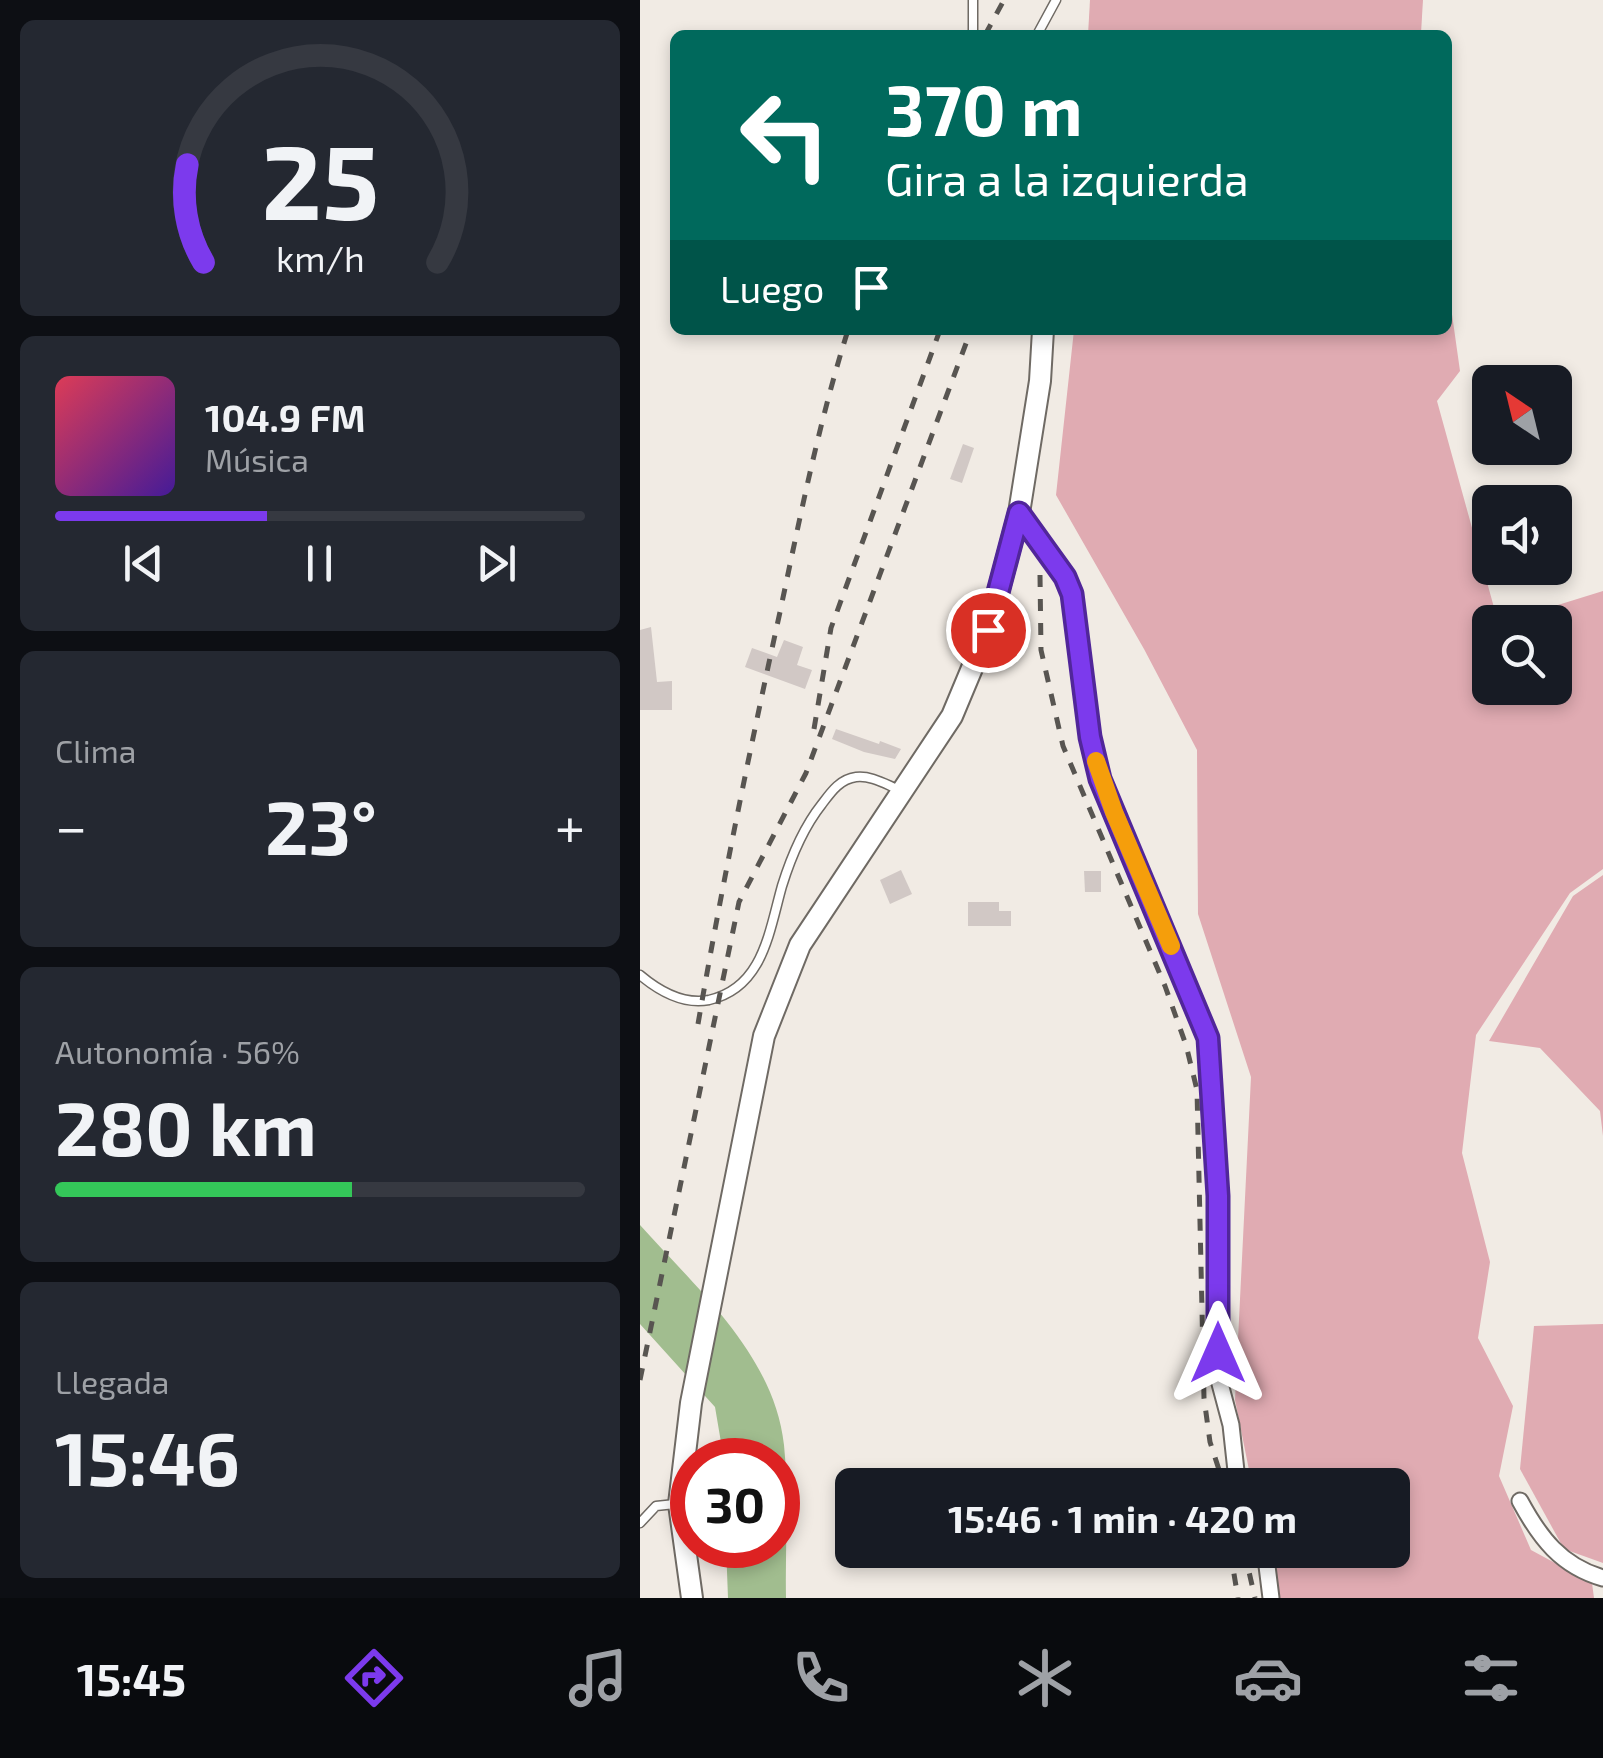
<!DOCTYPE html>
<html lang="es">
<meta charset="utf-8">
<style>
:root{--surface:#171b24;--page:#242831;--text:#f1f3f6;--muted:#9ea1a6;--line:#363941;--accent:#7c3aed}
body{margin:0;font-family:"Exo 2",sans-serif;background:var(--page);color:var(--text);height:100vh;display:flex;flex-direction:column;font-size:38px;white-space:nowrap}
*{box-sizing:border-box;margin:0}
p{font-size:32px;color:var(--muted)}
.icon{flex:none;width:55px;height:55px;fill:none;stroke:currentColor;stroke-width:2;stroke-linecap:round;stroke-linejoin:round}
.map{position:relative;flex:1;overflow:hidden}
.side{display:flex;flex-direction:column;gap:20px;padding:20px;background:#0d0f14;width:640px}
.side>*{flex:none}
.guide{position:absolute;left:30px;top:30px;width:782px;height:305px;border-radius:15px;box-shadow:0 5px 15px #0003;background:#00695c;color:#fff;overflow:hidden}
.needle{width:65px;rotate:325deg}
.buttons{position:absolute;left:832px;top:365px;display:grid;gap:20px}
.buttons a{display:grid;place-items:center;width:100px;height:100px;border-radius:15px;background:var(--surface);box-shadow:0 5px 15px #0003;font-size:50px}
.speed{position:absolute;left:30px;top:1438px;display:flex;gap:20px;font-size:50px;font-weight:700;text-align:center}
.speed>*{display:grid;place-content:center;width:130px;height:130px;border-radius:50%;background:var(--surface);box-shadow:0 5px 15px #0003;line-height:1}
.speed .limit{border:15px solid #d22;background:#fff;color:#111}
.pin{position:absolute;display:grid;place-items:center;width:85px;height:85px;color:#fff;margin:-42px;border:5px solid #fff;border-radius:50%;box-shadow:0 2px 10px #0007}
.me{position:absolute;width:110px;margin:-55px;rotate:0deg;stroke-linejoin:round;filter:drop-shadow(0 0 8px #0008)}
.turn{display:flex;align-items:center;gap:35px;height:210px;padding:0 50px;font-size:45px}
.turn .icon{width:130px;height:130px;stroke-width:2.5}
.turn b{display:block;font-size:70px;line-height:85px}
.then{display:flex;align-items:center;height:95px;padding:0 50px;background:#0003;gap:20px;font-size:38px}
.big{font-size:75px;font-weight:700;line-height:1.1}
.side .card{flex:1;display:flex;flex-direction:column;justify-content:center;gap:15px;min-width:0;padding:0 35px;border-radius:15px;background:var(--page)}
.side .dial{align-items:center;gap:0}
.dial svg{height:260px;overflow:visible;fill:none;stroke:var(--line);stroke-width:7;stroke-linecap:round;text-anchor:middle}
.dial text{fill:var(--text);stroke:none}
.song{display:flex;align-items:center;gap:30px}
.cover{width:120px;height:120px;border-radius:15px;background:linear-gradient(135deg,hsl(350 70% 55%),hsl(260 70% 35%))}
.played{height:10px;border-radius:5px;background:linear-gradient(90deg,var(--accent) 40%,var(--line) 40%)}
.keys{display:flex;justify-content:space-around;direction:ltr}
.heat{display:flex;justify-content:space-between;align-items:center;font-size:55px;direction:ltr}
.charge{height:15px;border-radius:8px;background:linear-gradient(90deg,#34c759 56%,var(--line) 0)}
.trip{position:absolute;left:195px;top:1468px;width:575px;height:100px;border-radius:15px;background:var(--surface);box-shadow:0 5px 15px #0003;font-weight:700;line-height:100px;text-align:center}
.tab-bar{display:flex;height:160px;justify-content:space-around;align-items:center;background:#090b0e;color:var(--muted)}
.tab-bar .icon{width:70px;height:70px}
.tab-bar .active{color:var(--accent)}
.tab-bar b{font-size:45px;color:var(--text)}
main{display:flex;flex:1;min-height:0}
.map>svg:first-child{display:block}
.green{fill:#e0abb2}
.water{fill:#a1bd8f}
.building{fill:#d1c8c5}
.lines{fill:none;stroke-linecap:round;stroke-linejoin:round}
.lane-casing{stroke:#6f6a64;stroke-width:11}
.street-casing{stroke:#6f6a64;stroke-width:19}
.secondary-casing{stroke:#6f6a64;stroke-width:24}
.lane{stroke:#fff;stroke-width:8}
.street{stroke:#fff;stroke-width:15}
.secondary{stroke:#fff;stroke-width:20}
.rail{stroke:#585551;stroke-width:5;stroke-dasharray:12 12;stroke-linecap:butt}
.route-casing{stroke:#51269a;stroke-width:25}
.route{stroke:#7c3aed;stroke-width:18}
.slow{stroke:#f59e0b;stroke-width:18}
</style>
<main>
<section class="side">
<div class="card dial"><svg viewBox="0 0 100 80">
<path d="M14 69A42 42 0 1 1 86 69"/>
<path d="M14 69A42 42 0 0 1 9 39" stroke="#7c3aed"/>
<text x="50" y="56" font-size="32" font-weight="700">25</text>
<text x="50" y="72" font-size="11">km/h</text>
</svg></div>
<div class="card">
<div class="song"><i class="cover"></i><div><b>104.9 FM</b><p>Música</p></div></div>
<div class="played"></div>
<div class="keys"><svg class="icon" aria-label="previous" viewBox="0 0 24 24"><path d="M18 5L8 12l10 7zM5 5v14"/></svg><svg class="icon" aria-label="pause" viewBox="0 0 24 24"><path d="M8 5v14M16 5v14"/></svg><svg class="icon" aria-label="next" viewBox="0 0 24 24"><path d="M6 5l10 7-10 7zM19 5v14"/></svg></div>
</div>
<div class="card"><p>Clima</p>
<div class="heat"><a>−</a><b class="big">23°</b><a>+</a></div>
</div>
<div class="card"><p>Autonomía · 56%</p><b class="big">280 km</b><div class="charge"></div></div>
<div class="card"><p>Llegada</p><b class="big">15:46</b></div>
</section>
<div class="map">
<svg width="963" height="1598" viewBox="0 0 963 1598">
<rect width="100%" height="100%" fill="#f1ebe4"/>
<!-- green -->
<g class="green">
<path d="M 450,0 L 783,0 L 781,33 L 448,35 Z"/>
<path d="M 808,286 L 820,371 L 797,401 L 858,622 L 850,622 L 850,688 L 915,688 L 915,622 L 863,622 L 963,591 L 963,869 L 930,893 L 836,1035 L 822,1153 L 850,1262 L 838,1338 L 873,1406 L 859,1476 L 891,1550 L 952,1583 L 954,1598 L 636,1598 L 626,1550 L 752,1550 L 752,1485 L 612,1485 L 595,1400 L 611,1077 L 558,914 L 557,750 L 504,649 L 416,495 L 434,330 L 808,330 Z"/>
<path d="M 963,875 L 963,1136 L 960,1111 L 900,1048 L 849,1041 L 933,896 Z"/>
<path d="M 963,1324 L 963,1563 L 924,1549 L 880,1469 L 894,1326 Z"/>
</g>
<!-- water -->
<path class="water" d="M 0,1225 C 57,1289 134,1355 144,1445 C 149,1495 145,1548 146,1598 L 88,1598 L 86,1545 L 138,1545 L 138,1460 L 84,1460 L 75,1407 L 0,1324 Z"/>
<!-- building -->
<g class="building">
<path d="M 323,444 L 334,448 L 322,483 L 310,479 Z"/>
<path d="M 11,627 L 17,682 L 32,681 L 32,710 L 0,710 L 0,630 Z"/>
<path d="M 144,640 L 163,647 L 157,665 L 172,670 L 165,689 L 105,667 L 112,648 L 137,657 Z"/>
<path d="M 196,729 L 239,744 L 240,741 L 261,749 L 255,759 L 224,752 L 192,739 Z"/>
<path d="M 261,870 L 272,894 L 250,904 L 240,880 Z"/>
<path d="M 444,871 L 461,871 L 461,892 L 445,892 Z"/>
<path d="M 328,902 L 359,902 L 359,911 L 371,911 L 371,926 L 328,926 Z"/>
</g>
<g class="lines">
<!-- lane casing -->
<g class="lane-casing">
<g id="lane">
<path d="M 333,35 L 333,0"/>
<path d="M 397,35 L 416,0"/>
<path d="M 0,975 C 19,991 43,1005 69,1000 C 123,988 129,932 142,886 C 151,857 163,828 182,804 C 191,792 200,779 216,777 C 231,775 247,785 260,790"/>
<path d="M 0,1523 L 16,1506 L 35,1504"/>
</g>
</g>
<!-- street casing -->
<g class="street-casing">
<g id="street">
<path d="M 379,513 L 425,577 L 432,594 L 450,737 L 461,779 L 568,1038 L 579,1196 L 579,1380 L 591,1425 L 596,1471 L 601,1485"/>
<path d="M 880,1501 C 900,1538 921,1566 963,1578"/>
<path d="M 625,1550 L 631,1598"/>
</g>
</g>
<!-- secondary casing -->
<g class="secondary-casing">
<path id="secondary" d="M 52,1598 L 39,1504 L 51,1403 L 124,1036 L 160,945 L 312,716 L 348,630 L 379,513 L 400,381 L 403,330"/>
</g>
<!-- lane -->
<use href="#lane" class="lane"/>
<!-- street -->
<use href="#street" class="street"/>
<!-- secondary -->
<use href="#secondary" class="secondary"/>
<!-- rail -->
<g class="rail">
<path d="M 345,35 L 364,0"/>
<path d="M 400,575 L 401,650 L 423,746 L 525,986 L 546,1045 L 557,1090 L 564,1398 L 570,1442 L 584,1485"/>
<path d="M 174,729 L 191,628 L 300,330"/>
<path d="M 58,1024 C 82,885 110,749 140,612 C 160,517 179,422 208,330"/>
<path d="M 0,1380 L 99,902 L 166,773 L 331,330"/>
<path d="M 590,1550 L 598,1598"/>
<path d="M 604,1550 L 615,1598"/>
</g>
</g>
<g class="lines">
<!-- route casing -->
<g class="route-casing">
<path id="route" d="M 348,630 L 379,513 L 425,577 L 432,594 L 450,737 L 460,779 L 568,1038 L 578,1196 L 578,1353"/>
</g>
<!-- route -->
<use href="#route" class="route"/>
<!-- slow -->
<path class="slow" d="M 456,761 L 474,812 L 531,946"/>
</g>
</svg>
<div class="buttons">
<a><svg class="needle" viewBox="-14 -14 28 28"><path d="M0-13l5 13h-10z" fill="#e53935"/><path d="M0 13l5-13h-10z" fill="#9ea1a6"/></svg></a>
<a><svg class="icon" aria-label="sound" viewBox="0 0 24 24"><path d="M4 9h4l5-4v14l-5-4H4zM17 9q2 3 0 6"/></svg></a>
<a><svg class="icon" aria-label="search" viewBox="0 0 24 24"><circle cx="10" cy="10" r="6"/><path d="M15 15l6 6"/></svg></a>
</div>
<div class="speed"><div class="limit">30</div></div>
<div class="pin" style="left:348px;top:630px;background:#d93025"><svg class="icon" aria-label="arrive" viewBox="0 0 24 24"><path d="M6 21V4h12l-3 4 3 4H6"/></svg></div>
<svg class="me" style="left:578px;top:1353px" viewBox="-20 -20 40 40"><path d="M0-17L14 15 0 8-14 15z" fill="#7c3aed" stroke="#fff" stroke-width="4"/></svg>
<div class="trip">15:46 · 1 min · 420 m</div>
<div class="guide">
<div class="turn"><svg class="icon" aria-label="left" viewBox="0 0 24 24"><path d="M17 20v-9H6M10 6l-5 5 5 5"/></svg><div><b>370 m</b>Gira a la izquierda</div></div>
<div class="then">Luego<svg class="icon" aria-label="arrive" viewBox="0 0 24 24"><path d="M6 21V4h12l-3 4 3 4H6"/></svg></div>
</div>
</div>
</main>
<nav class="tab-bar">
<b>15:45</b>
<svg class="icon active" aria-label="directions" viewBox="0 0 24 24"><path d="M12 3l9 9-9 9-9-9zM9 14v-3h6M13 9l2 2-2 2"/></svg>
<svg class="icon" aria-label="music" viewBox="0 0 24 24"><path d="M9 18V5l10-2v13"/><circle cx="6" cy="18" r="3"/><circle cx="16" cy="16" r="3"/></svg>
<svg class="icon" aria-label="phone" viewBox="0 0 24 24"><path d="M5 4h4l2 5-3 2q2 4 5 5l2-3 5 2v4C11 20 4 13 5 4z"/></svg>
<svg class="icon" aria-label="climate" viewBox="0 0 24 24"><path d="M12 3v18M4 7l16 10M4 17L20 7"/></svg>
<svg class="icon" aria-label="car" viewBox="0 0 24 24"><path d="M5 17H2v-5l4-1 3-4h7l3 4 3 1v5h-3M9 17h6M6 11h13"/><circle cx="7" cy="17" r="2"/><circle cx="17" cy="17" r="2"/></svg>
<svg class="icon" aria-label="filters" viewBox="0 0 24 24"><path d="M4 7h16M4 17h16"/><circle cx="9" cy="7" r="2"/><circle cx="15" cy="17" r="2"/></svg>
</nav>
